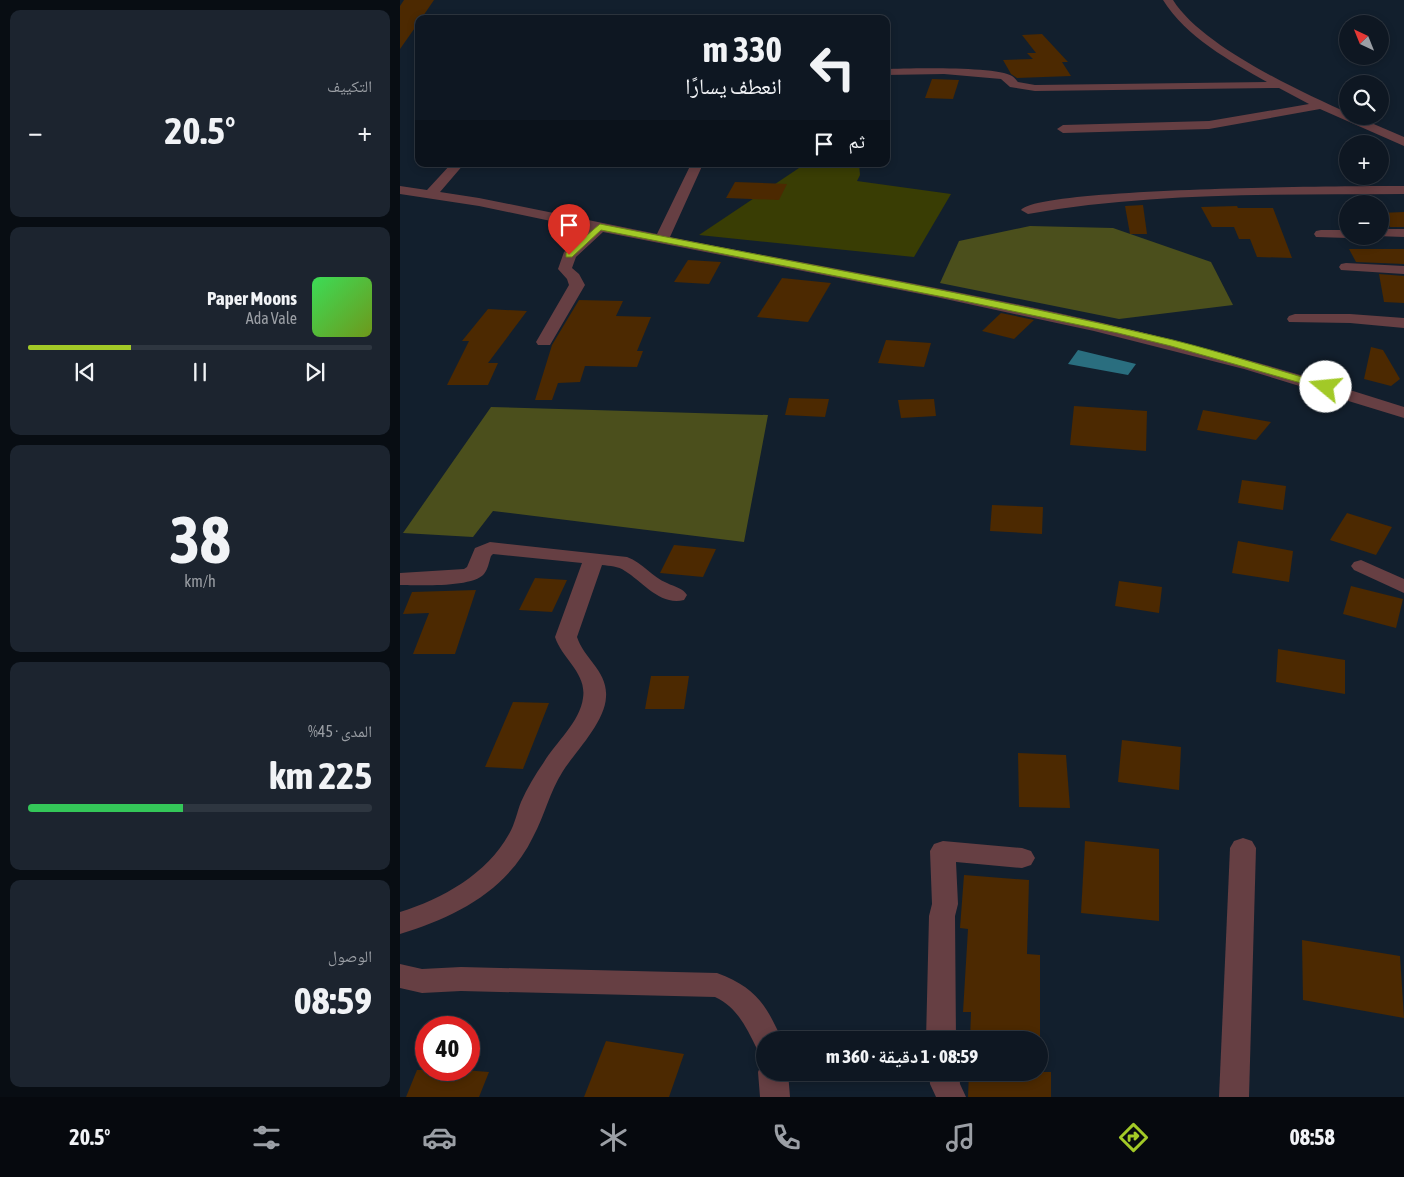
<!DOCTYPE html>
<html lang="ar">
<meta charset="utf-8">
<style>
:root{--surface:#0e1722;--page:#1c242f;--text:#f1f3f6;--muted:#9b9fa5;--line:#2e3640;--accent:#a2c927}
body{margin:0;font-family:"Asap Condensed","Noto Naskh Arabic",sans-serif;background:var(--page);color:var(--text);direction:rtl;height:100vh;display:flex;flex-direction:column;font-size:19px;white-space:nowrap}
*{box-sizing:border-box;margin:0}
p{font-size:16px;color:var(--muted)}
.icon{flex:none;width:28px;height:28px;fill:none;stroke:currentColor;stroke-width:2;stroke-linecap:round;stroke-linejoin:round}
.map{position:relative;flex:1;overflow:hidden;direction:ltr}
.side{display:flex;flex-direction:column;gap:10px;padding:10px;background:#080d13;width:400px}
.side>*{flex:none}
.guide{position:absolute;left:15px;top:15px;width:475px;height:152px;border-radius:10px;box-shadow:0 2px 8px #0003,0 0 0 1px var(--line);direction:rtl;background:#0e1722;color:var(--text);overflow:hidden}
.needle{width:32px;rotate:317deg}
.controls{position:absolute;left:939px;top:15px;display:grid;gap:10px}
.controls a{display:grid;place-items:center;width:50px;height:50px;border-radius:50%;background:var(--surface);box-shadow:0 2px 8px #0003,0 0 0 1px var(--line);font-size:25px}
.speed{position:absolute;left:15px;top:1016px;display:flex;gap:10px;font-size:25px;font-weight:700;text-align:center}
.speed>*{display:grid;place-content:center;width:65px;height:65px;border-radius:50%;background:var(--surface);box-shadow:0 2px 8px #0003,0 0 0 1px var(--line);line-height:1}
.speed .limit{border:8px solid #d22;background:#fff;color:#111}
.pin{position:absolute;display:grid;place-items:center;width:42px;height:42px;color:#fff;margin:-51px -21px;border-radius:50% 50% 50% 0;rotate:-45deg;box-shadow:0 0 5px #0007}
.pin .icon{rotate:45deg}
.me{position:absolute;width:55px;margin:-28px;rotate:287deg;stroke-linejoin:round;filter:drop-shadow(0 0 4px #0008)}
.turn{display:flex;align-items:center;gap:18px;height:105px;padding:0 25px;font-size:22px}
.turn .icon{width:65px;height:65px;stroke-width:2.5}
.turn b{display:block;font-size:35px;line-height:42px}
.then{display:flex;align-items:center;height:48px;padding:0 25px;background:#0003;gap:10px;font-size:19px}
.big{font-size:38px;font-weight:700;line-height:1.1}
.side .card{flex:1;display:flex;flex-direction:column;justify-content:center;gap:8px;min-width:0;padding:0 18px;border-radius:10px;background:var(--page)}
.side .dial{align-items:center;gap:0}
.dial b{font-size:65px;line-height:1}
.song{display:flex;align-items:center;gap:15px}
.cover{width:60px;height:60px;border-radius:8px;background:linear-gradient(135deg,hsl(130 70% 55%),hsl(80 70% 35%))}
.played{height:5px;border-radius:2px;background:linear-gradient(90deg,var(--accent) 30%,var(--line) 30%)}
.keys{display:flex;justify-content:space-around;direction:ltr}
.heat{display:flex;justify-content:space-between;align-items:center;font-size:28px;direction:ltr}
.charge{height:8px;border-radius:4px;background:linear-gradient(90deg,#34c759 45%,var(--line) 0)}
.trip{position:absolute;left:356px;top:1031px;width:292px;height:50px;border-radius:25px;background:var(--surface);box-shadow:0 2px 8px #0003,0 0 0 1px var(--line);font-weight:700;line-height:50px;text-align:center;direction:rtl}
.dock{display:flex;height:80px;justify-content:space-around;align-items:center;background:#06090e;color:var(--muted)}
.dock .icon{width:35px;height:35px}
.dock .on{color:var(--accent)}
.dock b{font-size:22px;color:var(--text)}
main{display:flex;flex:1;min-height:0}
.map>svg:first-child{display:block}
.green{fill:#393d04}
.forest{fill:#4b4f1c}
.water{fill:#2a6e7f}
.building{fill:#4c2901}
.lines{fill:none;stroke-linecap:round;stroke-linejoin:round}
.minor{fill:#663f43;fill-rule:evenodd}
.route{fill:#a2c927;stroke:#698319}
</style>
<main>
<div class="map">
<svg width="1004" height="1097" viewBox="0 0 1004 1097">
<rect width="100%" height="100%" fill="#121f2d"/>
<!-- green -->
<path class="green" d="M 405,164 L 459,164 L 460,175 L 457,181 L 551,194 L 514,257 L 299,235 Z"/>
<!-- forest -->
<g class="forest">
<path d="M 630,226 L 713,228 L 811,262 L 833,305 L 719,319 L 540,283 L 559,241 Z"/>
<path d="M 91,407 L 368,415 L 344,542 L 93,511 L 73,537 L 3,533 Z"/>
</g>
<!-- water -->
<path class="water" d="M 678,350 L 736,364 L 728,375 L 668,364 Z"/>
<!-- building -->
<g class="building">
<path d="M 4,0 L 34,0 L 21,19 L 19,19 L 19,22 L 0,49 L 0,6 Z"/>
<path d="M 642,34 L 668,62 L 662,62 L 671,76 L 617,78 L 611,74 L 603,60 L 633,59 L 627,53 L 636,53 L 622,35 Z"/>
<path d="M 532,79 L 559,80 L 553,99 L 525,98 Z"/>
<path d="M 335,182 L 387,184 L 379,200 L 326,198 Z"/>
<path d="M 743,205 L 747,234 L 730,234 L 725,206 Z"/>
<path d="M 837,206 L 838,208 L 873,208 L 892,258 L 857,257 L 850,239 L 839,239 L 834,227 L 812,227 L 801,207 Z"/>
<path d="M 1004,212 L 1004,227 L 990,227 L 980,213 Z"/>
<path d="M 949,249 L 1004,249 L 1004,264 L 956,262 Z"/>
<path d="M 288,260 L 321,262 L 309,284 L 274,282 Z"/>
<path d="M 979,274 L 1004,276 L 1004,303 L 984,302 Z"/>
<path d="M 382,278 L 431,283 L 408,322 L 357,317 Z"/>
<path d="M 179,300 L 223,301 L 216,316 L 251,317 L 237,351 L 243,351 L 237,367 L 185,366 L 180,382 L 158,383 L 152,400 L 135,400 L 152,345 Z"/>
<path d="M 88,309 L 127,311 L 88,363 L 98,363 L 88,385 L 47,385 L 69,341 L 62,341 Z"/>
<path d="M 601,313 L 634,320 L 614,339 L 582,331 Z"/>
<path d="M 486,340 L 531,343 L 524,367 L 478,363 Z"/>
<path d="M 971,347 L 983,350 L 1000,379 L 991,386 L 964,379 Z"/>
<path d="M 389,398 L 429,399 L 425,417 L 385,415 Z"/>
<path d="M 534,399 L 536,416 L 501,418 L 498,400 Z"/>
<path d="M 674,406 L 747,411 L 746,451 L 670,445 Z"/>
<path d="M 803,410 L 871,422 L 856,440 L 797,430 Z"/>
<path d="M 842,480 L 886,486 L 883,510 L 838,503 Z"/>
<path d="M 592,505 L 643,507 L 642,534 L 590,531 Z"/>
<path d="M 947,513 L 992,527 L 976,555 L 930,540 Z"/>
<path d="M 838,541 L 893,551 L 889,582 L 832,573 Z"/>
<path d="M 274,545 L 316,549 L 303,577 L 260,573 Z"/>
<path d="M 135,578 L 167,580 L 152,612 L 119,610 Z"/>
<path d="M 719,581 L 762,587 L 759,613 L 715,606 Z"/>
<path d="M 951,586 L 1003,599 L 996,628 L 943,614 Z"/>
<path d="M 76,590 L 55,654 L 13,654 L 29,613 L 3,614 L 12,592 Z"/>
<path d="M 878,649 L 945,660 L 945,694 L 876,682 Z"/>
<path d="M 251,676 L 289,676 L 284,709 L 245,709 Z"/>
<path d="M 113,702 L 149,703 L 123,769 L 85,767 Z"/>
<path d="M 722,740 L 781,747 L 779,790 L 718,782 Z"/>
<path d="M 618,753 L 666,755 L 670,808 L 619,807 Z"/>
<path d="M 685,841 L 759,849 L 759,921 L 681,913 Z"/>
<path d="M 564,875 L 629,880 L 627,954 L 640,955 L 640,1040 L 570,1040 L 571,1012 L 563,1012 L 568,929 L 560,928 Z"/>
<path d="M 902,940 L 1000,956 L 1004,1018 L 903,1000 Z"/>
<path d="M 206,1041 L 284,1054 L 269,1097 L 184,1097 Z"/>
<path d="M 17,1070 L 64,1070 L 89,1072 L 79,1097 L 6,1097 Z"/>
<path d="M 569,1072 L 651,1072 L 651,1097 L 568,1097 Z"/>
</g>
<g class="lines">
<!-- minor -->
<g class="minor">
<path d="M 763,0 L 773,0 C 802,46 897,90 948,113 L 948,116 L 955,116 L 1004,137 L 1004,146 L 920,109 L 809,129 L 663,133 L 657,129 L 663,125 L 809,121 L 909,104 L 879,88 L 635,91 L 610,87 L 601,79 L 544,74 L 486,75 L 486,69 C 508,68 598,66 612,76 C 615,78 616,80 618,82 L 635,85 L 867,82 C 830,61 786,37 763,0 Z"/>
<path d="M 51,164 L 64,164 L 40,192 L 79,198 L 257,234 L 291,164 L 303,164 L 270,237 C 411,265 553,289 694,321 C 799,345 902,374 1004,407 L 1004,418 L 844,369 L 694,331 L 536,297 L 203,232 L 176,257 L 172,268 L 179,274 L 185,285 L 150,345 L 138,345 L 136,342 L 169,285 L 167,279 L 158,269 L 164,252 L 189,229 L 79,206 L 0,194 L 0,186 L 27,190 Z"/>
<path d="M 1004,186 L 1004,194 C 879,195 752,192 628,214 L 621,210 C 639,187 957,186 1004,186 Z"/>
<path d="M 980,229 L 1004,229 L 1004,237 L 976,236 L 980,236 Z"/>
<path d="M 921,230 L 948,230 L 948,236 L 953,236 L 948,238 L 916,237 L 914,234 L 916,231 Z"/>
<path d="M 946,263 L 1004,266 L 1004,274 L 941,270 L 939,267 L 941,264 Z"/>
<path d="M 895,314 L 950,314 L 1004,318 L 1004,328 L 950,323 L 889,322 L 887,319 L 889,316 Z"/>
<path d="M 90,542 L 227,557 C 243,563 252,577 267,583 C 275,587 283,588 287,595 L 284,600 C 260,606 243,582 225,571 C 218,566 210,566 202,565 L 177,637 C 184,659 208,671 206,697 C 205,722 176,751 163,771 C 149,793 145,815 133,837 C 107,891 55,917 0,934 L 0,912 C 42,899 87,874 109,834 C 115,824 117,812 121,802 C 127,788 135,775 144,762 C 156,742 180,722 183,698 C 187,673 162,659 155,637 L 182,563 L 93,554 L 91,556 C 89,562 88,569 84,574 C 72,588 18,585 0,585 L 0,573 L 64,569 L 67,567 L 75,548 Z"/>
<path d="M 961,560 L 1004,579 L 1004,593 L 954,570 L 951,566 L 954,562 Z"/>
<path d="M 843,838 L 852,841 L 856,848 L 849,1097 L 819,1097 L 830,848 L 834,841 Z"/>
<path d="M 543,841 L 622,848 L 631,851 L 635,858 L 631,865 L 622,868 L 556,862 L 558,904 L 555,916 L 556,1040 L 526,1040 L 529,916 L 532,904 L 530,851 L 534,844 Z"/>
<path d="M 0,964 L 22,969 L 61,967 L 317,973 C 355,987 366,1004 382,1040 L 365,1040 L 365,1052 L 357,1049 C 346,1027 338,1008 315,997 L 61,991 L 22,993 L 0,988 Z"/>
<path d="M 365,1062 L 365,1072 L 388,1072 L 390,1097 L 360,1097 L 358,1072 L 362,1063 Z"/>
<path d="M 529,1072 L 559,1072 L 560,1084 L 566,1097 L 536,1097 L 530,1084 Z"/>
</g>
</g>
<!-- route -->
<path class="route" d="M 200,224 C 391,262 583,295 773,340 C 825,353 877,370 929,385 L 930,387 L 926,390 L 922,389 L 771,346 L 718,333 L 564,301 L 201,230 L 172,257 L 166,257 L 166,253 Z"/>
</svg>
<div class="controls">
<a><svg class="needle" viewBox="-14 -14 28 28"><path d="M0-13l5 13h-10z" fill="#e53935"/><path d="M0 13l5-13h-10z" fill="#9b9fa5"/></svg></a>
<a><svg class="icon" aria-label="search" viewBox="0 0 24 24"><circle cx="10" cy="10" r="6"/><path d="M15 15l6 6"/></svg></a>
<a>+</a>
<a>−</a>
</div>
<div class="speed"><div class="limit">40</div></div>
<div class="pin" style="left:169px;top:255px;background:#d93025"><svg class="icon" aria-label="arrive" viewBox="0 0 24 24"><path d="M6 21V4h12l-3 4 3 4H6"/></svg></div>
<svg class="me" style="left:926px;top:387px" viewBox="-20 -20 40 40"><circle r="19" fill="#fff"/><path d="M0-13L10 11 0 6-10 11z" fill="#a2c927"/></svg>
<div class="trip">08:59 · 1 دقيقة · 360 m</div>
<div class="guide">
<div class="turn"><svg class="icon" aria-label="left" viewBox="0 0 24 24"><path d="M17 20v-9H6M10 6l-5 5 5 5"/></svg><div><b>330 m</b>انعطف يسارًا</div></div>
<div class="then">ثم<svg class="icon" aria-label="arrive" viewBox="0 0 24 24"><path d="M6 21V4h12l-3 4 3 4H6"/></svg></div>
</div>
</div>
<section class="side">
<div class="card"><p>التكييف</p>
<div class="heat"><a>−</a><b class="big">20.5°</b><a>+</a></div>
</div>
<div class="card">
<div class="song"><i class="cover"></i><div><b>Paper Moons</b><p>Ada Vale</p></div></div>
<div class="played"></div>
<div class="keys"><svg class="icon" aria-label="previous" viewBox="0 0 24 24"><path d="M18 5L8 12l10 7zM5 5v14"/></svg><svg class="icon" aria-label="pause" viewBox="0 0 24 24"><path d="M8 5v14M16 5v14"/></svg><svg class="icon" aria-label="next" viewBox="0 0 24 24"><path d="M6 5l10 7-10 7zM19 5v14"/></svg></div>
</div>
<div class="card dial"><b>38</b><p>km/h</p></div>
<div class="card"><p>المدى · 45%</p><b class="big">225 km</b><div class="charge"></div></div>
<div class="card"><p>الوصول</p><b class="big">08:59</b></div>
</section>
</main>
<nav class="dock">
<b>08:58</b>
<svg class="icon on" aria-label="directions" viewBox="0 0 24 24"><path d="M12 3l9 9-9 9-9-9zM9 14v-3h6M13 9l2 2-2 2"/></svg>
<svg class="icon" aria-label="music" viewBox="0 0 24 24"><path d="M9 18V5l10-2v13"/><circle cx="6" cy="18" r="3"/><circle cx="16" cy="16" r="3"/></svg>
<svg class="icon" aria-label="phone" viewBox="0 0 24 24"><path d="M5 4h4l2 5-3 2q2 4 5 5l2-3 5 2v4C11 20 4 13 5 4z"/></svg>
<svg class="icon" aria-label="climate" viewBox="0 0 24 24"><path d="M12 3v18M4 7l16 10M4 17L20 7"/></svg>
<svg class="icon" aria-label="car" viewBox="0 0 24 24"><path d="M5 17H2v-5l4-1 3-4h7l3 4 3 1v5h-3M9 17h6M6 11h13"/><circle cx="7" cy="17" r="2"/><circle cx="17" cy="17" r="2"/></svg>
<svg class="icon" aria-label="filters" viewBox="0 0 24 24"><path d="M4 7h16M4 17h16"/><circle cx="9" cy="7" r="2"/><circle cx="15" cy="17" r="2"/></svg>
<b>20.5°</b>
</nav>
